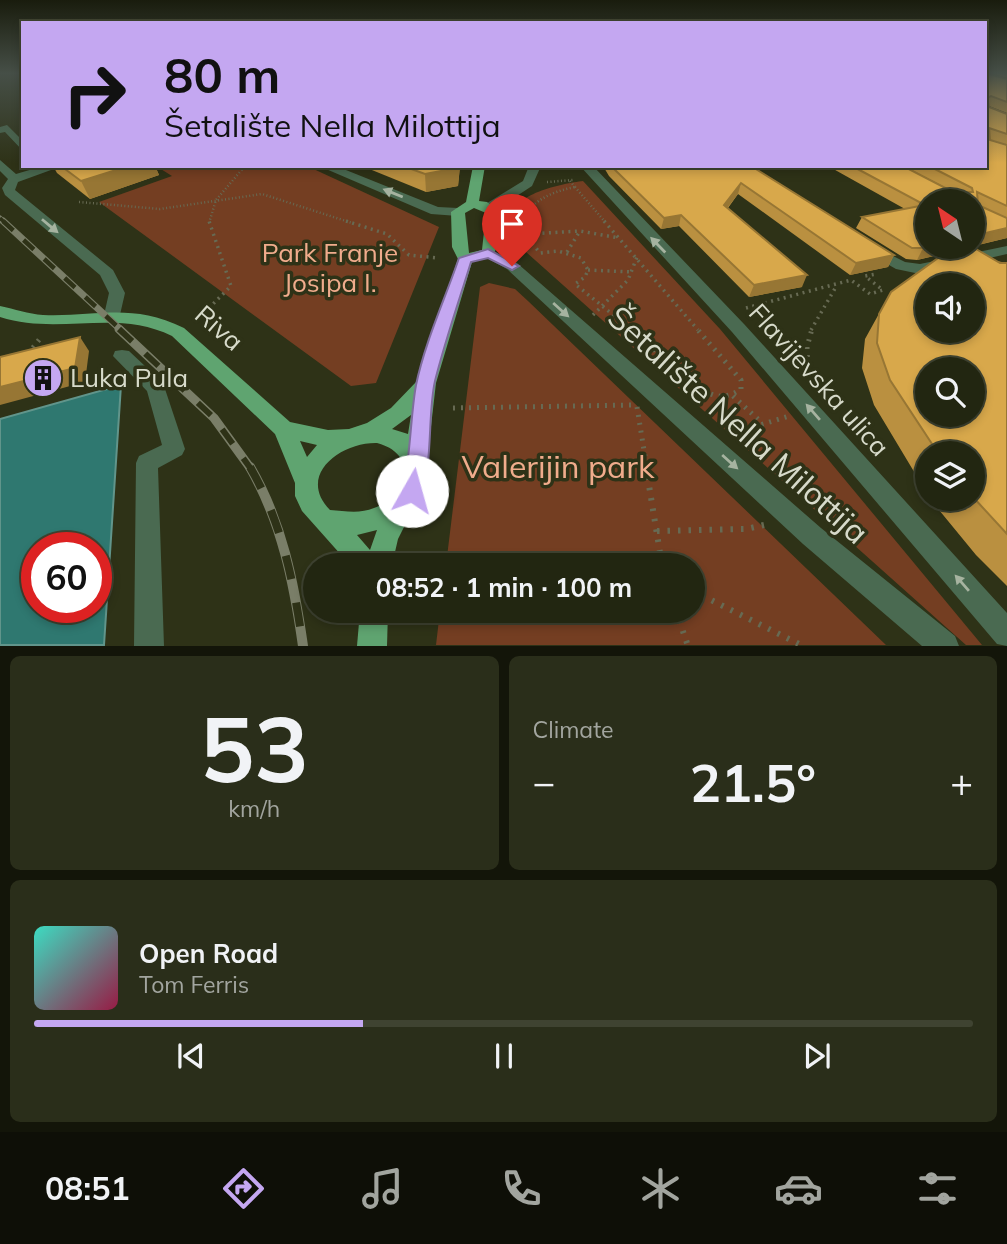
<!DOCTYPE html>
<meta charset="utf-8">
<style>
:root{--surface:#222611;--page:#2a2e1a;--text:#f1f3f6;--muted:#a2a59f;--line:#3f4331;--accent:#c4a7f1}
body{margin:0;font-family:Mulish,sans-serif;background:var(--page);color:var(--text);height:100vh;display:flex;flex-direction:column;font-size:26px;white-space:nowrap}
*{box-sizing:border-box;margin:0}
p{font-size:23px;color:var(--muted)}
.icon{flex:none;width:38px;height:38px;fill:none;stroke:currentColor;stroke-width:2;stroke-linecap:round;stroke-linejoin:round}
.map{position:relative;height:646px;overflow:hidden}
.details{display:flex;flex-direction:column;gap:10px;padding:10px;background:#131509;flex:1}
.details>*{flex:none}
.banner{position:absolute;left:21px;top:21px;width:966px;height:147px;border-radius:0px;box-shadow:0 4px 10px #0003,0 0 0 2px var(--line);background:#c4a7f1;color:#111;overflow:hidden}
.needle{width:46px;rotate:325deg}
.controls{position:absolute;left:915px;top:189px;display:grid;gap:14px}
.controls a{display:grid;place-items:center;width:70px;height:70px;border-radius:50%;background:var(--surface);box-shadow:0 4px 10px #0003,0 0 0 2px var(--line);font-size:35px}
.speed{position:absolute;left:21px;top:532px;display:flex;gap:14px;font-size:35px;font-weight:700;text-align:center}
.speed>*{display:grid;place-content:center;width:91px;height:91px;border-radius:50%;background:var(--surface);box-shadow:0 4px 10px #0003,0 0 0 2px var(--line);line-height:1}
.speed .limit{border:10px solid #d22;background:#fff;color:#111}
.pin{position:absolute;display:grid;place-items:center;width:60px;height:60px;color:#fff;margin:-72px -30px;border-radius:50% 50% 50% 0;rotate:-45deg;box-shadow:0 0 7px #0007}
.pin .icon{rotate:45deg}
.me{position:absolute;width:77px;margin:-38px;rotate:7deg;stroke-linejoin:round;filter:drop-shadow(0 0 5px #0008)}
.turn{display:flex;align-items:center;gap:24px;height:147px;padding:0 28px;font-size:32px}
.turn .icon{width:91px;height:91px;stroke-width:2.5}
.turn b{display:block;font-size:49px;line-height:60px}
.big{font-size:52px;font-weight:700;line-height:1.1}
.details .card{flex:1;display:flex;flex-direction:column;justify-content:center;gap:10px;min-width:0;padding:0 24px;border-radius:10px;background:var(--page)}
.details .dial{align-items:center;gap:0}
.dial b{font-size:91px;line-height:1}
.song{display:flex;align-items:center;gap:21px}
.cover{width:84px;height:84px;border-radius:10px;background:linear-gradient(135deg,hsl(170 70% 55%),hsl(340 70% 35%))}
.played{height:7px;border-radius:4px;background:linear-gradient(90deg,var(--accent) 35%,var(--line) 35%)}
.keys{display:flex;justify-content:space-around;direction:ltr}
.heat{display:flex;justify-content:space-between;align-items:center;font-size:38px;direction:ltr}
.details .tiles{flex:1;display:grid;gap:10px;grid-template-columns:1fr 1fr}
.card:last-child{grid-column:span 2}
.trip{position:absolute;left:303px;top:553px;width:402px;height:70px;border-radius:35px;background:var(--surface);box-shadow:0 4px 10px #0003,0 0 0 2px var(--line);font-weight:700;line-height:70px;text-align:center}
.tab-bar{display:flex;height:112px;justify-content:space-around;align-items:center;background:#0e0f07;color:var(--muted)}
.tab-bar .icon{width:49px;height:49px}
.tab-bar .selected{color:var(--accent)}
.tab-bar b{font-size:32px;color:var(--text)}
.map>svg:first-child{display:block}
.green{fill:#743e22}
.water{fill:#2f7870;stroke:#61958b;stroke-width:2;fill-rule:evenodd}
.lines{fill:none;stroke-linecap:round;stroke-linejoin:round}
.path-far3{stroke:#676a53;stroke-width:2.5;stroke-dasharray:1 2.5;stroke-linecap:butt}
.path-far2{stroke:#676a53;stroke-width:3.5;stroke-dasharray:2 4.5;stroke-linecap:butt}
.path-far1{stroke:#676a53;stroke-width:5;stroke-dasharray:2 6;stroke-linecap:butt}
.path{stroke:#676a53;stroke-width:6;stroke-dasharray:2.5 8;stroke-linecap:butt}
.minor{fill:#4a6a51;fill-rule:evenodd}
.major{fill:#5fa470;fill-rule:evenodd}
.rail-far3-casing{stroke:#7a7e68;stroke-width:5}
.rail-far2-casing{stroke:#7a7e68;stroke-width:7}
.rail-far1-casing{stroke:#7a7e68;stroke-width:9}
.rail-casing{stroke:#7a7e68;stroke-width:10}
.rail-far3{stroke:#2e3217;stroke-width:3.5;stroke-dasharray:11;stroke-linecap:butt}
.rail-far2{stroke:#2e3217;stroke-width:4.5;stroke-dasharray:14;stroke-linecap:butt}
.rail-far1{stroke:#2e3217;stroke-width:6;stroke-dasharray:18;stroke-linecap:butt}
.rail{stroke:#2e3217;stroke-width:8;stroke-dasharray:24;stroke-linecap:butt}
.wall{fill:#ba9040}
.shaded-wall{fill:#977634}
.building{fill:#d8a84b;stroke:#977634;stroke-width:2;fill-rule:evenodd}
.oneway{fill:#a6b3a0}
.route{fill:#c4a7f1;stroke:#7f6d9d;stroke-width:2}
.labels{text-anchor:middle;stroke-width:7;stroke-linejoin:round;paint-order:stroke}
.park-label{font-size:26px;fill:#f0ac8c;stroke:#2e3217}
.street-label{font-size:26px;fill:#d7daca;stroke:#2e3217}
.poi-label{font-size:26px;fill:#d7daca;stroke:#2e3217;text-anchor:start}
.near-street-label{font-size:32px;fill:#d7daca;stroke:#2e3217}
.near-park-label{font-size:32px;fill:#f0ac8c;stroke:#2e3217}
</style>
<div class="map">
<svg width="1007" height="646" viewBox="0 0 1007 646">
<rect width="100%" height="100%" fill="#2e3217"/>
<!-- green -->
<g class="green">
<path d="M 156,166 L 307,166 L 439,227 L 376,383 L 351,386 L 99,202 L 172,176 Z"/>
<path d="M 583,181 L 720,329 L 982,645 L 966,645 L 526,252 C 522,246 516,240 513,234 C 495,196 560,184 583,181 Z"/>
<path d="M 489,283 L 515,289 L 528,301 L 886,645 L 436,645 L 440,611 L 693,611 L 693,565 L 446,565 L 480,287 Z"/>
</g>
<!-- water -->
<path class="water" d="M 121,385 L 104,645 L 0,645 L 0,419 ZM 37,548 L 96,548 L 96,607 L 37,607 Z"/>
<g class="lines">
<!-- path-far3 -->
<g class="path-far3">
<path d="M 570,181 L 575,187"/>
<path d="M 547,182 L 573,180"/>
<path d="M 575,187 L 606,223"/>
<path d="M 79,202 L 160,209 L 262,194 L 352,223"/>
<path d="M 209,223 L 216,200 L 245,166"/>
<path d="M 520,223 C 532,200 551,192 575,187"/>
</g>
<!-- path-far2 -->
<g class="path-far2">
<path d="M 346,221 L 387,234 L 409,255 L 438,258"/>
<path d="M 521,221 L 524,234 L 540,253 L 558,251 L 581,258 L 588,270 L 585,277 L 575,284 L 632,330"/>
<path d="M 604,221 L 698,330"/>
<path d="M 510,235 L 580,231 L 619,238"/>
<path d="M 567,252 L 580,231"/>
<path d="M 588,270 L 633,272"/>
<path d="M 746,308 L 851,280 L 870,294 L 883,290 L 865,276 L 876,274"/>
<path d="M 593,315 L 628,280 L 637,257"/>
<path d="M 195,322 L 231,286 L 209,221"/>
<path d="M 811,330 L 837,285"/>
</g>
<!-- path-far1 -->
<g class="path-far1">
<path d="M 630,329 C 653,347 685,380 709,393 C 720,399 731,396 741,389 L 741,380 L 697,329"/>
<path d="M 28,354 L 42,336"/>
<path d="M 808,373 L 807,347 L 812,329"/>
<path d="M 733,396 L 762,423"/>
<path d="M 637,407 L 647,469"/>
<path d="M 453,408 L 635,405"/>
<path d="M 731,434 L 789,416"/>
</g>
<!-- path -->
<g class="path">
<path d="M 646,467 L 662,565"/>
<path d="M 657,531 L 746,529 L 764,525"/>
<path d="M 693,591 L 803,646"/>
<path d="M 676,611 L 688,646"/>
</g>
<!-- minor -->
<g class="minor">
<path d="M 7,125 L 23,141 L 23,151 L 5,132 L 0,133 L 0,127 Z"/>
<path d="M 0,160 L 16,174 L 43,166 L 62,166 L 18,182 L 15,190 L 113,270 L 125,293 L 119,319 L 107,319 L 104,315 L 109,293 L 100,275 L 5,195 L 2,188 L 8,179 L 0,171 Z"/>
<path d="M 319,166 L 336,166 L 438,207 L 458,208 L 465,212 L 458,216 L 431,214 Z"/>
<path d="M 529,166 L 541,166 L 532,186 L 494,211 L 484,211 L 484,205 L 523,181 Z"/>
<path d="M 580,166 L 593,166 L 744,324 L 1007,613 L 1007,646 L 997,644 L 732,332 Z"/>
<path d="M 871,245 L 905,262 L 920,264 L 1007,246 L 1007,254 L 920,274 L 896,269 L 866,252 L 864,249 Z"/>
<path d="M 488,249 L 517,263 L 821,528 L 955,636 L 959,646 L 922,646 L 803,544 L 507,269 L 483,256 L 481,253 Z"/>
<path d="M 122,350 L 129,351 L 163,383 L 185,449 L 182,455 L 158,468 L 164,646 L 134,646 L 136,463 L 139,456 L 162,445 L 147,391 L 113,356 L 115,351 Z"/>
</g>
<!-- major -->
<g class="major">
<path d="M 473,166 L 485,166 L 479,201 L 487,202 L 500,212 L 498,244 L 493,256 L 472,262 L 436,383 L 424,487 L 398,539 L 392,565 L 350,565 L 302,511 L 295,496 L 295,483 L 275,434 L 172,336 C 116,308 59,336 0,317 L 0,306 C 15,309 28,314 43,315 C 98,317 130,302 184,328 L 290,422 L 328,430 L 349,429 L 367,423 L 391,408 L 417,381 L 458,259 L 452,247 L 451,212 L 466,202 ZM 474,208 L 486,213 L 482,250 L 469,253 L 465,213 ZM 411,415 L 408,434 L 392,429 ZM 300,441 L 317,445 L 307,457 ZM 377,443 C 419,454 408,495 374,508 C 360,514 345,511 330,510 C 296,475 341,442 377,443 ZM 377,530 L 370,550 L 357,535 Z"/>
<path d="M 360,611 L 388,611 L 387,646 L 357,646 Z"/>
</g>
<!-- rail-far3 casing -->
<g class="rail-far3-casing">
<path id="rail-far3" d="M 0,218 L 5,223"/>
</g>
<!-- rail-far2 casing -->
<g class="rail-far2-casing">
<path id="rail-far2" d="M 3,221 L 121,330"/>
</g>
<!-- rail-far1 casing -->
<g class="rail-far1-casing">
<path id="rail-far1" d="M 119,329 L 214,418 L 251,469"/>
</g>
<!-- rail casing -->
<g class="rail-casing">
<path id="rail" d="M 250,467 C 282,522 294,583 303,646"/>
</g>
<!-- rail-far3 -->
<use href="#rail-far3" class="rail-far3"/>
<!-- rail-far2 -->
<use href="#rail-far2" class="rail-far2"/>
<!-- rail-far1 -->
<use href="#rail-far1" class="rail-far1"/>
<!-- rail -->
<use href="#rail" class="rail"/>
</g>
<!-- wall -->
<g class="wall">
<path d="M 985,73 L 1007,79 L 1007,113 L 989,106 L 989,107 L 1007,114 L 1007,238 L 950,252 L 1007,263 L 1007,586 L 976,555 L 930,499 L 973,499 L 973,453 L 928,453 L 928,495 L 874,405 L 862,368 L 865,339 L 891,292 L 943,254 L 917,260 L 906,259 L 856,228 L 862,217 L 905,209 L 828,166 L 903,166 L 954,192 L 904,166 L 985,166 Z"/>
<path d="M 991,73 L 1007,73 L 1007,78 Z"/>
<path d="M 53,166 L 155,166 L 159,175 L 90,199 L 57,173 Z"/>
<path d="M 362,166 L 460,166 L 458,186 L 426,192 Z"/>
<path d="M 603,166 L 751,166 L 894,255 L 888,267 L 850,275 L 738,194 L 728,208 L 802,287 L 749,297 L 679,226 L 661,229 L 609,176 Z"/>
</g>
<!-- shaded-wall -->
<g class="shaded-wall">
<path d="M 129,166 L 155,166 L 159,175 L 90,199 L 81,181 Z"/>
<path d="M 457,166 L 460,166 L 458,186 L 426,192 L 425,174 Z"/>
<path d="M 741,183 L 738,194 L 721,216 L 724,205 Z"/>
<path d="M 681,215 L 679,226 L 661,229 L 664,218 Z"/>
<path d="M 1007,228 L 1007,238 L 973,246 L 973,236 Z"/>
<path d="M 930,247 L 971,247 L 917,260 L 923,248 Z"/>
<path d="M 894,255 L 888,267 L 850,275 L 856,263 Z"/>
<path d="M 807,275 L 802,287 L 749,297 L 754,285 Z"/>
<path d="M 80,337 L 89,351 L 85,382 L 0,405 L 0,387 Z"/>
</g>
<!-- building -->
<g class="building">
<path d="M 985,73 L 1007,79 L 1007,102 L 991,96 L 987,98 L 989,107 L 1007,114 L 1007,134 L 989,128 L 990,140 L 1007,145 L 1007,206 L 977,192 L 978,205 L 1007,218 L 1007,228 L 973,236 L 973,201 L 928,201 L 928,247 L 930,247 L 923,248 L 912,248 L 862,217 L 925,205 L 852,166 L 903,166 L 953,192 L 973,192 L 972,188 L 929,166 L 985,166 Z"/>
<path d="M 61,166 L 129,166 L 81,181 Z"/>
<path d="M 403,166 L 457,166 L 457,168 L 425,174 Z"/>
<path d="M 611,166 L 751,166 L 894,255 L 856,263 L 741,183 L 724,205 L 807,275 L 754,285 L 681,215 L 664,218 Z"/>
<path d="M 976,249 L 1000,263 L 1007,263 L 1007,534 L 973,497 L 973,453 L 938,453 L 890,380 L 877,343 L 879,314 L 891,292 L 945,253 ZM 928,285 L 973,285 L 973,331 L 928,331 ZM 928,369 L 973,369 L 973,415 L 928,415 Z"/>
<path d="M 80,337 L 75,368 L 0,387 L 0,357 Z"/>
</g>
<!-- one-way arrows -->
<defs><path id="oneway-solid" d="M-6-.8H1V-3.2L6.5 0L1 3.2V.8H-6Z" transform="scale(1.75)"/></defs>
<g class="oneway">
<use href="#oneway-solid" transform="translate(393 193) rotate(-158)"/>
<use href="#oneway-solid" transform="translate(50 226) rotate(40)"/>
<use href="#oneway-solid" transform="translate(658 245) rotate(-134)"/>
<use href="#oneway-solid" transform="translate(561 310) rotate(42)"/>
<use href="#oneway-solid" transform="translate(813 412) rotate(-131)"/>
<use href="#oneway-solid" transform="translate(730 462) rotate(42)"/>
<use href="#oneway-solid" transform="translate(962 583) rotate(-131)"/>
</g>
<!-- sky -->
<linearGradient id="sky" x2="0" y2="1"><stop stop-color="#191c0d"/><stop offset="0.45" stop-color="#464f47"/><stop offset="1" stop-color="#464f47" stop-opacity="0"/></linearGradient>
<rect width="1007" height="163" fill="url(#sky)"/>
<!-- route -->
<path class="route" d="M 488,249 L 519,266 L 512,270 L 488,258 L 471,262 C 459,301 445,341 435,381 C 427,416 434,467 419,498 L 412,500 L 404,498 L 401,491 C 411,461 410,418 416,385 C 425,342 445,299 459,258 Z"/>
<!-- icons -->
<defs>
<g id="building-disc" transform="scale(2.0125)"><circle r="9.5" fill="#c4a7f1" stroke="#2e3217"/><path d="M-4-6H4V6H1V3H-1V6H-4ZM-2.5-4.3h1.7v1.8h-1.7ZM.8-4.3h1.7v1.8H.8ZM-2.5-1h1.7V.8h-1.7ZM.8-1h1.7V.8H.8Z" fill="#111"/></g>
</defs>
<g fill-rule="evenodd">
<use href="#building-disc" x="43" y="378"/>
</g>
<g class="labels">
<!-- park labels -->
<g class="park-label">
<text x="330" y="262">Park Franje<tspan x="330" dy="30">Josipa I.</tspan></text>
</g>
<!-- street labels -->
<g class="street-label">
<text transform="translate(219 328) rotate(41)" y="9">Riva</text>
<text transform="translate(819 380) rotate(48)" y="9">Flavijevska ulica</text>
</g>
<!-- poi labels -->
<g class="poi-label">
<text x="70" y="387">Luka Pula</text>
</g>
<!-- near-street labels -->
<g class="near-street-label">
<text transform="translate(738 425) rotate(42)" y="11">Šetalište Nella Milottija</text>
</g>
<!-- near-park labels -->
<g class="near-park-label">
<text x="558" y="478">Valerijin park</text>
</g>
</g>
</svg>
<div class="controls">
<a><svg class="needle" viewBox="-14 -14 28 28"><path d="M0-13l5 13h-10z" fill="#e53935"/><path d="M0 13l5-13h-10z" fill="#a2a59f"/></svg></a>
<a><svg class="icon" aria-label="sound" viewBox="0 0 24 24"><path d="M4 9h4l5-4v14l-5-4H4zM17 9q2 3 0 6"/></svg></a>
<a><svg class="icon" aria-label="search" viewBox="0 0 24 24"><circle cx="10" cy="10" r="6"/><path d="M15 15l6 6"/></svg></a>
<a><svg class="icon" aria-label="layers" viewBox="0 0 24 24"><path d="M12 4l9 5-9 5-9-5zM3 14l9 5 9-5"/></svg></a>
</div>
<div class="speed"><div class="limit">60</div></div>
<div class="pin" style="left:512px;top:266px;background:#d93025"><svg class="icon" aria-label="arrive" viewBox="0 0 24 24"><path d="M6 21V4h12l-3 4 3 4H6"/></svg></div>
<svg class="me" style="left:412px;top:491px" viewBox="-20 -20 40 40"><circle r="19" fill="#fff"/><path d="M0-13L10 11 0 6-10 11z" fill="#c4a7f1"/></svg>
<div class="trip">08:52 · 1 min · 100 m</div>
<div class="banner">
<div class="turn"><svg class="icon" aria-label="right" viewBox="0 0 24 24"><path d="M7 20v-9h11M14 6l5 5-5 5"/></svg><div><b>80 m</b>Šetalište Nella Milottija</div></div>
</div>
</div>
<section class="details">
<div class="tiles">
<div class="card dial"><b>53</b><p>km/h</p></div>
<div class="card"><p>Climate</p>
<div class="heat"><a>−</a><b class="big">21.5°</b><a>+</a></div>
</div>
<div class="card">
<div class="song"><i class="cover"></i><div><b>Open Road</b><p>Tom Ferris</p></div></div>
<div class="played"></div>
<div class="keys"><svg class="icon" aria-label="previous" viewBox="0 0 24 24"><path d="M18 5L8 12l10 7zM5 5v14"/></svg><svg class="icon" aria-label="pause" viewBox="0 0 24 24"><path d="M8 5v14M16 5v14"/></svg><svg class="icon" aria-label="next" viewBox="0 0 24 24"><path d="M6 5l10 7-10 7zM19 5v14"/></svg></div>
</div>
</div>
</section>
<nav class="tab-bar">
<b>08:51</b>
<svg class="icon selected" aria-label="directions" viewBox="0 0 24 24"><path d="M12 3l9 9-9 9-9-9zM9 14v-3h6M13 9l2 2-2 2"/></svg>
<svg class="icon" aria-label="music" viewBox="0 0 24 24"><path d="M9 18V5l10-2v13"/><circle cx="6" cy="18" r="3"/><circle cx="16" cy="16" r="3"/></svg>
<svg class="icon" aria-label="phone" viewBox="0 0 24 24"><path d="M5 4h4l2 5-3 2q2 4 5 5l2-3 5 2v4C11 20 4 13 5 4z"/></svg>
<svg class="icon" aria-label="climate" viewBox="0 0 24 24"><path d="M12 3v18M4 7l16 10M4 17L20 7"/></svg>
<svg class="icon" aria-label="car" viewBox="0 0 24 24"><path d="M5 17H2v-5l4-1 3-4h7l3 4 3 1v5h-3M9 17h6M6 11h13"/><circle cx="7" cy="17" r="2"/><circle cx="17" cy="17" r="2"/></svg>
<svg class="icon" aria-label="filters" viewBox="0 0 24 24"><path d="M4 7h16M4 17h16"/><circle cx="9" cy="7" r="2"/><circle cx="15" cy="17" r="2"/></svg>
</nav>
